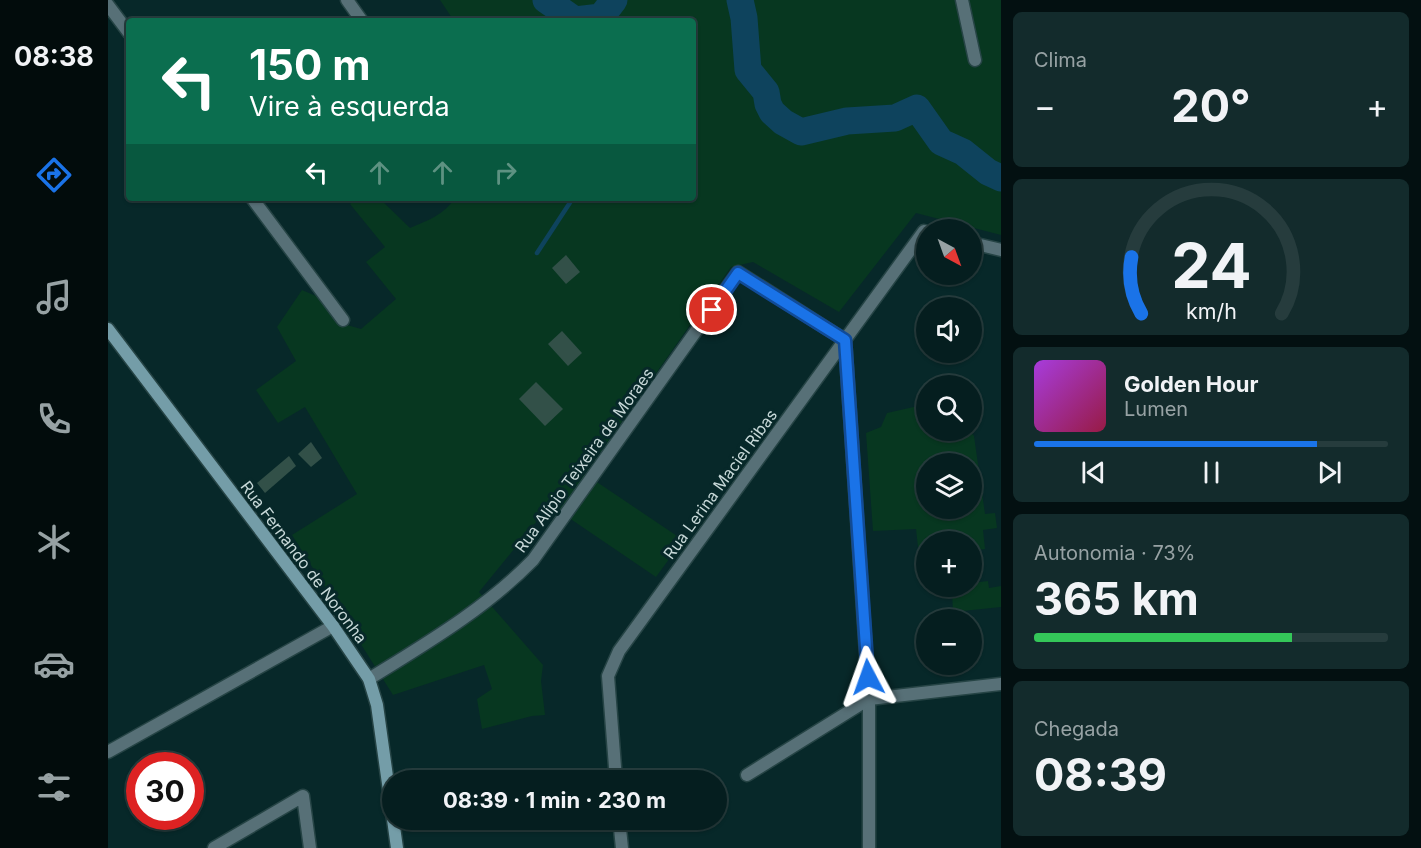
<!DOCTYPE html>
<html lang="pt">
<meta charset="utf-8">
<style>
:root{--surface:#051e1f;--page:#132b2c;--text:#f1f3f6;--muted:#97a2a4;--line:#263c3d;--accent:#1a73e8}
body{margin:0;font-family:Inter,sans-serif;background:var(--page);color:var(--text);height:100vh;display:flex;flex-direction:column;font-size:22px;white-space:nowrap}
*{box-sizing:border-box;margin:0}
p{font-size:20px;color:var(--muted)}
.icon{flex:none;width:33px;height:33px;fill:none;stroke:currentColor;stroke-width:2;stroke-linecap:round;stroke-linejoin:round}
.map{position:relative;flex:1;overflow:hidden}
.panel{display:flex;flex-direction:column;gap:12px;padding:12px;background:#031011;width:420px}
.panel>*{flex:none}
.hud{position:absolute;left:18px;top:18px;width:570px;height:183px;border-radius:6px;box-shadow:0 2px 4px #0004,0 0 0 2px var(--line);background:#0b6e4f;color:#fff;overflow:hidden}
.needle{width:39px;rotate:139deg}
.controls{position:absolute;left:808px;top:219px;display:grid;gap:12px}
.controls a{display:grid;place-items:center;width:66px;height:66px;border-radius:50%;background:var(--surface);box-shadow:0 2px 4px #0004,0 0 0 2px var(--line);font-size:30px}
.speed{position:absolute;left:18px;top:752px;display:flex;gap:12px;font-size:30px;font-weight:700;text-align:center}
.speed>*{display:grid;place-content:center;width:78px;height:78px;border-radius:50%;background:var(--surface);box-shadow:0 2px 4px #0004,0 0 0 2px var(--line);line-height:1}
.speed .limit{border:9px solid #d22;background:#fff;color:#111}
.pin{position:absolute;display:grid;place-items:center;width:51px;height:51px;color:#fff;margin:-26px;border:3px solid #fff;border-radius:50%;box-shadow:0 2px 6px #0007}
.me{position:absolute;width:66px;margin:-33px;rotate:356deg;stroke-linejoin:round;filter:drop-shadow(0 0 4px #0008)}
.turn{display:flex;align-items:center;gap:21px;height:126px;padding:0 24px;font-size:27px}
.turn .icon{width:78px;height:78px;stroke-width:2.5}
.turn b{display:block;font-size:42px;line-height:51px}
.lanes{display:flex;align-items:center;height:57px;padding:0 24px;background:#0003;justify-content:center;gap:30px;direction:ltr}
.lanes .off{opacity:.35}
.big{font-size:45px;font-weight:700;line-height:1.1}
.panel .widget{flex:1;display:flex;flex-direction:column;justify-content:center;gap:9px;min-width:0;padding:0 21px;border-radius:9px;background:var(--page)}
.panel .dial{align-items:center;gap:0}
.dial svg{height:156px;overflow:visible;fill:none;stroke:var(--line);stroke-width:7;stroke-linecap:round;text-anchor:middle}
.dial text{fill:var(--text);stroke:none}
.song{display:flex;align-items:center;gap:18px}
.cover{width:72px;height:72px;border-radius:9px;background:linear-gradient(135deg,hsl(280 70% 55%),hsl(340 70% 35%))}
.played{height:6px;border-radius:3px;background:linear-gradient(90deg,var(--accent) 80%,var(--line) 80%)}
.keys{display:flex;justify-content:space-around;direction:ltr}
.heat{display:flex;justify-content:space-between;align-items:center;font-size:33px;direction:ltr}
.charge{height:9px;border-radius:4px;background:linear-gradient(90deg,#34c759 73%,var(--line) 0)}
.trip{position:absolute;left:274px;top:770px;width:345px;height:60px;border-radius:30px;background:var(--surface);box-shadow:0 2px 4px #0004,0 0 0 2px var(--line);font-weight:700;line-height:60px;text-align:center}
main{display:flex;flex:1;min-height:0}
.tabs{display:flex;flex-direction:column;width:108px;justify-content:space-around;align-items:center;background:#020c0c;color:var(--muted)}
.tabs .icon{width:42px;height:42px}
.tabs .on{color:var(--accent)}
.tabs b{font-size:27px;color:var(--text)}
.map>svg:first-child{display:block}
.green{fill:#073720;fill-rule:evenodd}
.lines{fill:none;stroke-linecap:round;stroke-linejoin:round}
.stream{stroke:#0e435d;stroke-width:4.5}
.river{stroke:#0e435d;stroke-width:27}
.building{fill:#325048}
.minor-casing{stroke:#264445;stroke-width:15}
.secondary-casing{stroke:#264445;stroke-width:15}
.minor{stroke:#577077;stroke-width:12}
.secondary{stroke:#749da8;stroke-width:12}
.route-casing{stroke:#114b97;stroke-width:15}
.route{stroke:#1a73e8;stroke-width:10}
.labels{text-anchor:middle;stroke-width:6;stroke-linejoin:round;paint-order:stroke}
.street-label{font-size:16px;fill:#c7d8d8;stroke:#072829}
</style>
<main>
<nav class="tabs">
<b>08:38</b>
<svg class="icon on" aria-label="directions" viewBox="0 0 24 24"><path d="M12 3l9 9-9 9-9-9zM9 14v-3h6M13 9l2 2-2 2"/></svg>
<svg class="icon" aria-label="music" viewBox="0 0 24 24"><path d="M9 18V5l10-2v13"/><circle cx="6" cy="18" r="3"/><circle cx="16" cy="16" r="3"/></svg>
<svg class="icon" aria-label="phone" viewBox="0 0 24 24"><path d="M5 4h4l2 5-3 2q2 4 5 5l2-3 5 2v4C11 20 4 13 5 4z"/></svg>
<svg class="icon" aria-label="climate" viewBox="0 0 24 24"><path d="M12 3v18M4 7l16 10M4 17L20 7"/></svg>
<svg class="icon" aria-label="car" viewBox="0 0 24 24"><path d="M5 17H2v-5l4-1 3-4h7l3 4 3 1v5h-3M9 17h6M6 11h13"/><circle cx="7" cy="17" r="2"/><circle cx="17" cy="17" r="2"/></svg>
<svg class="icon" aria-label="filters" viewBox="0 0 24 24"><path d="M4 7h16M4 17h16"/><circle cx="9" cy="7" r="2"/><circle cx="15" cy="17" r="2"/></svg>
</nav>
<div class="map">
<svg width="893" height="848" viewBox="0 0 893 848">
<rect width="100%" height="100%" fill="#072829"/>
<!-- green -->
<g class="green">
<path d="M 332,0 L 893,0 L 893,235 L 808,213 L 731,312 L 645,262 L 623,267 L 477,474 L 575,540 L 548,577 L 442,505 L 371,592 L 435,665 L 433,681 L 437,715 L 424,716 L 374,729 L 369,699 L 384,689 L 376,665 L 285,695 L 184,535 L 249,494 L 197,407 L 170,423 L 148,390 L 188,361 L 169,327 L 194,290 L 208,296 L 232,323 L 253,329 L 288,299 L 258,262 L 277,247 L 242,204 L 249,198 L 271,198 L 302,228 C 319,221 337,214 347,198 L 585,198 L 585,21 L 346,21 Z"/>
<path d="M 819,404 L 819,430 L 862,431 L 866,436 L 877,514 L 887,513 L 889,528 L 875,530 L 877,549 L 864,551 L 864,542 L 819,542 L 819,546 L 810,547 L 808,529 L 765,531 L 758,433 L 773,427 L 779,413 ZM 819,464 L 864,464 L 864,508 L 819,508 Z"/>
<path d="M 880,581 L 881,588 L 893,586 L 893,607 L 845,612 L 844,591 L 849,589 L 849,587 L 864,586 L 864,583 Z"/>
</g>
<g class="lines">
<!-- stream -->
<g class="stream">
<path d="M 467,20 L 467,21"/>
<path d="M 880,172 L 893,168"/>
<path d="M 429,253 L 465,198"/>
</g>
<!-- river -->
<g class="river">
<path d="M 438,0 L 467,20 L 493,17 L 506,0"/>
<path d="M 632,0 L 636,18 L 640,70 L 658,92 L 660,104 L 664,112 L 675,122 L 693,132 L 739,121 L 787,118 L 809,108 L 833,142 L 855,152 L 880,172 L 893,178"/>
</g>
</g>
<!-- building -->
<g class="building">
<path d="M 458,255 L 472,272 L 458,284 L 444,268 Z"/>
<path d="M 454,331 L 474,353 L 460,366 L 440,344 Z"/>
<path d="M 428,382 L 455,409 L 437,426 L 411,399 Z"/>
<path d="M 203,442 L 214,458 L 203,467 L 190,454 Z"/>
<path d="M 181,456 L 188,466 L 157,493 L 149,483 Z"/>
</g>
<g class="lines">
<!-- minor casing -->
<g class="minor-casing">
<g id="minor">
<path d="M 239,0 L 254,21"/>
<path d="M 854,0 L 867,60"/>
<path d="M 0,5 L 21,33"/>
<path d="M 144,198 L 235,320"/>
<path d="M 864,243 L 893,250"/>
<path d="M 261,679 C 319,643 377,609 425,560 L 630,272 L 737,340 L 761,699 L 761,848"/>
<path d="M 0,752 L 225,626"/>
<path d="M 639,775 L 761,699 L 893,684"/>
<path d="M 508,780 L 500,676 L 511,651 L 816,231 L 819,232"/>
<path d="M 511,819 L 514,848"/>
<path d="M 106,848 L 195,796 L 202,848"/>
</g>
</g>
<!-- secondary casing -->
<g class="secondary-casing">
<path id="secondary" d="M 0,329 L 225,626 L 261,679 L 269,705 L 289,848"/>
</g>
<!-- minor -->
<use href="#minor" class="minor"/>
<!-- secondary -->
<use href="#secondary" class="secondary"/>
</g>
<g class="lines">
<!-- route casing -->
<g class="route-casing">
<path id="route" d="M 604,310 L 630,273 L 737,340 L 760,677"/>
</g>
<!-- route -->
<use href="#route" class="route"/>
</g>
<g class="labels">
<!-- street labels -->
<g class="street-label">
<text transform="translate(476 460) rotate(-54)" y="6">Rua Alípio Teixeira de Moraes</text>
<text transform="translate(612 484) rotate(-54)" y="6">Rua Lerina Maciel Ribas</text>
<text transform="translate(196 562) rotate(53)" y="6">Rua Fernando de Noronha</text>
</g>
</g>
</svg>
<div class="controls">
<a><svg class="needle" viewBox="-14 -14 28 28"><path d="M0-13l5 13h-10z" fill="#e53935"/><path d="M0 13l5-13h-10z" fill="#97a2a4"/></svg></a>
<a><svg class="icon" aria-label="sound" viewBox="0 0 24 24"><path d="M4 9h4l5-4v14l-5-4H4zM17 9q2 3 0 6"/></svg></a>
<a><svg class="icon" aria-label="search" viewBox="0 0 24 24"><circle cx="10" cy="10" r="6"/><path d="M15 15l6 6"/></svg></a>
<a><svg class="icon" aria-label="layers" viewBox="0 0 24 24"><path d="M12 4l9 5-9 5-9-5zM3 14l9 5 9-5"/></svg></a>
<a>+</a>
<a>−</a>
</div>
<div class="speed"><div class="limit">30</div></div>
<div class="pin" style="left:604px;top:310px;background:#d93025"><svg class="icon" aria-label="arrive" viewBox="0 0 24 24"><path d="M6 21V4h12l-3 4 3 4H6"/></svg></div>
<svg class="me" style="left:760px;top:677px" viewBox="-20 -20 40 40"><path d="M0-17L14 15 0 8-14 15z" fill="#1a73e8" stroke="#fff" stroke-width="4"/></svg>
<div class="trip">08:39 · 1 min · 230 m</div>
<div class="hud">
<div class="turn"><svg class="icon" aria-label="left" viewBox="0 0 24 24"><path d="M17 20v-9H6M10 6l-5 5 5 5"/></svg><div><b>150 m</b>Vire à esquerda</div></div>
<div class="lanes"><svg class="icon" aria-label="left" viewBox="0 0 24 24"><path d="M17 20v-9H6M10 6l-5 5 5 5"/></svg><svg class="icon off" aria-label="ahead" viewBox="0 0 24 24"><path d="M12 20V5M6 11l6-6 6 6"/></svg><svg class="icon off" aria-label="ahead" viewBox="0 0 24 24"><path d="M12 20V5M6 11l6-6 6 6"/></svg><svg class="icon off" aria-label="right" viewBox="0 0 24 24"><path d="M7 20v-9h11M14 6l5 5-5 5"/></svg></div>
</div>
</div>
<section class="panel">
<div class="widget"><p>Clima</p>
<div class="heat"><a>−</a><b class="big">20°</b><a>+</a></div>
</div>
<div class="widget dial"><svg viewBox="0 0 100 80">
<path d="M14 69A42 42 0 1 1 86 69"/>
<path d="M14 69A42 42 0 0 1 9 40" stroke="#1a73e8"/>
<text x="50" y="56" font-size="32" font-weight="700">24</text>
<text x="50" y="72" font-size="11">km/h</text>
</svg></div>
<div class="widget">
<div class="song"><i class="cover"></i><div><b>Golden Hour</b><p>Lumen</p></div></div>
<div class="played"></div>
<div class="keys"><svg class="icon" aria-label="previous" viewBox="0 0 24 24"><path d="M18 5L8 12l10 7zM5 5v14"/></svg><svg class="icon" aria-label="pause" viewBox="0 0 24 24"><path d="M8 5v14M16 5v14"/></svg><svg class="icon" aria-label="next" viewBox="0 0 24 24"><path d="M6 5l10 7-10 7zM19 5v14"/></svg></div>
</div>
<div class="widget"><p>Autonomia · 73%</p><b class="big">365 km</b><div class="charge"></div></div>
<div class="widget"><p>Chegada</p><b class="big">08:39</b></div>
</section>
</main>
